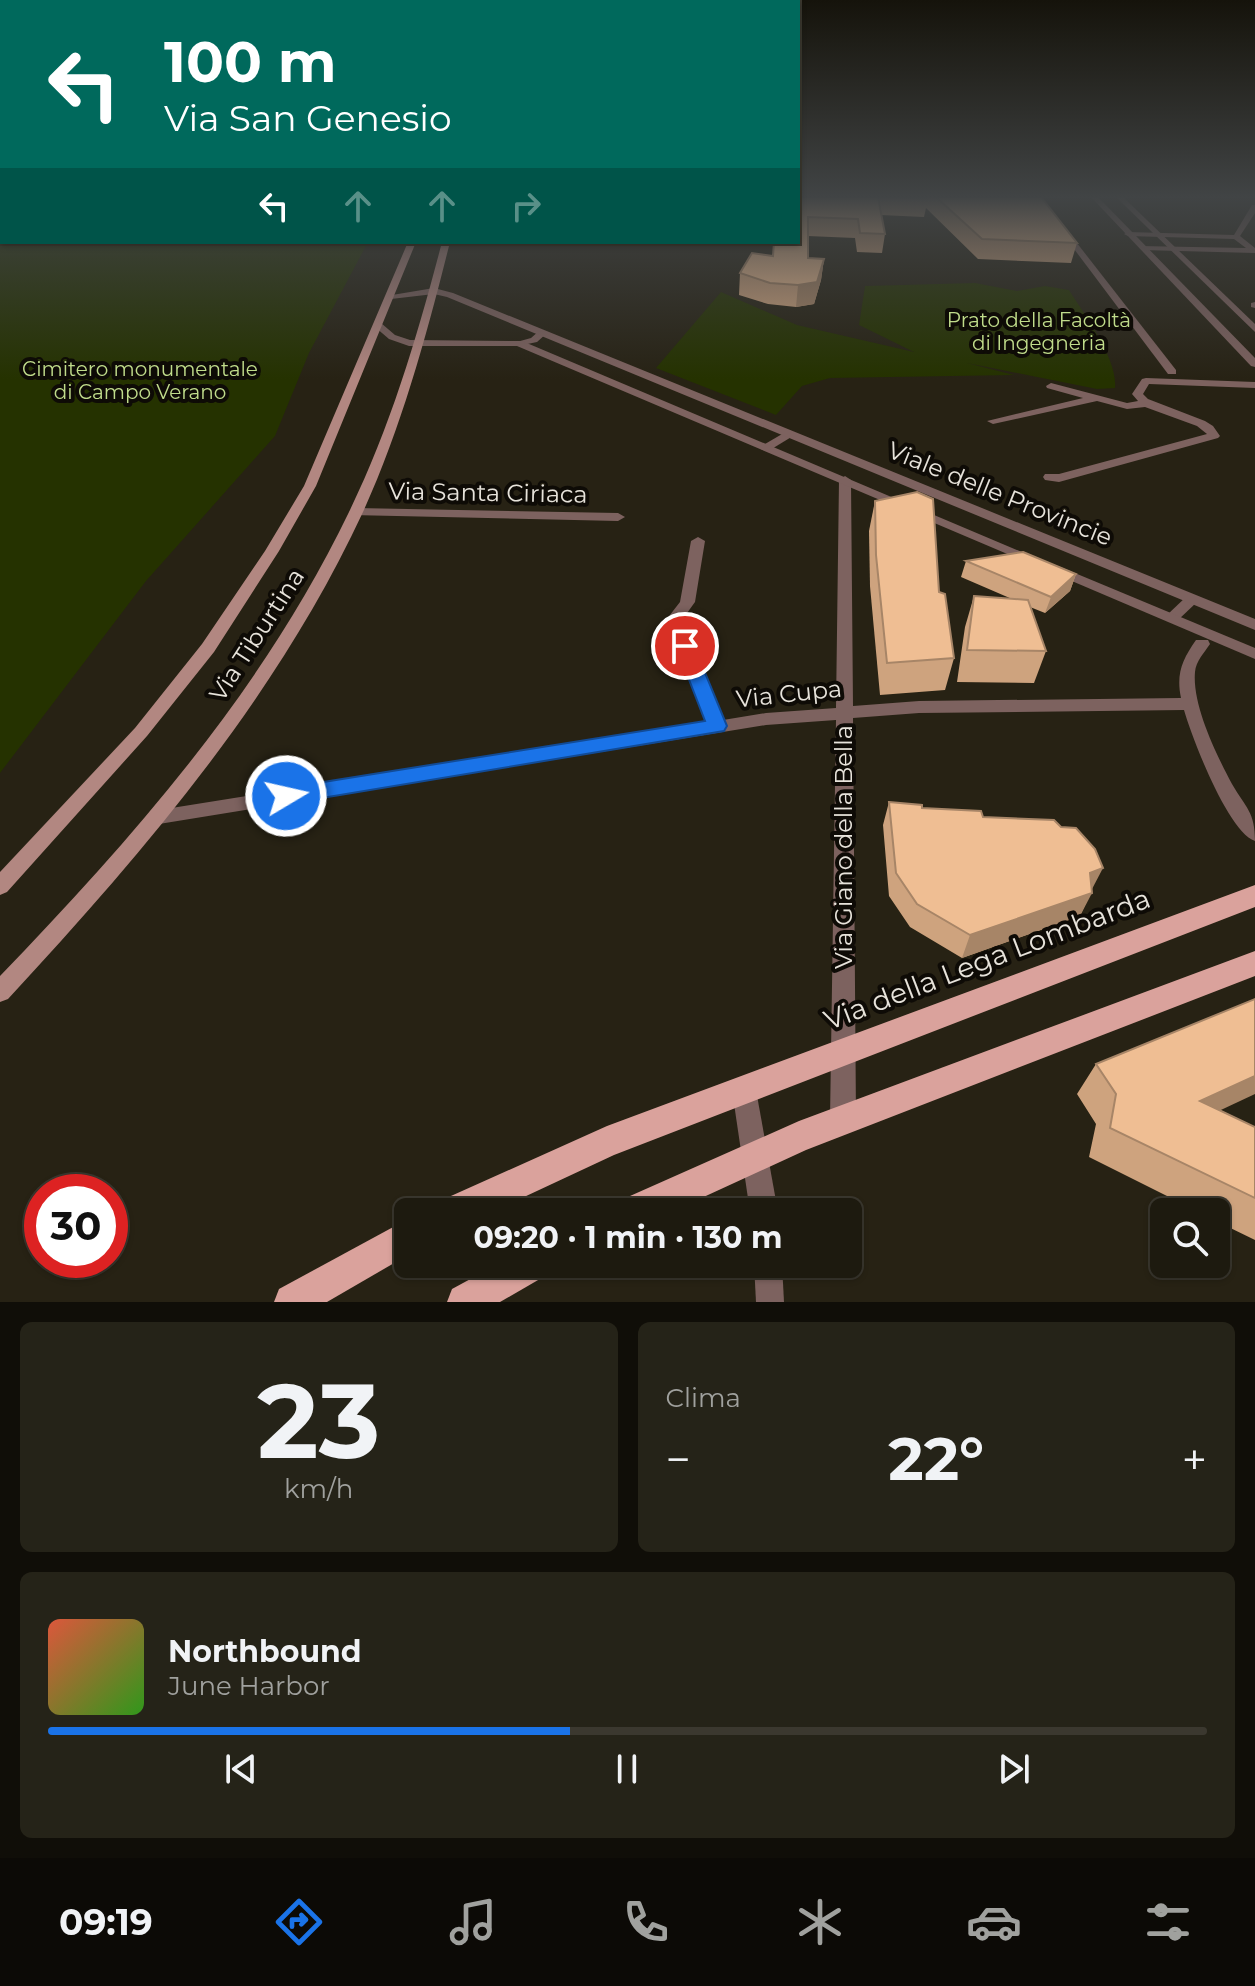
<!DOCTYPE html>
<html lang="it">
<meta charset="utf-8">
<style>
:root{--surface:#1d1a0f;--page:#252318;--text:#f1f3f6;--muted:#a0a19e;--line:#3b382f;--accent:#1a73e8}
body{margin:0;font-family:Montserrat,sans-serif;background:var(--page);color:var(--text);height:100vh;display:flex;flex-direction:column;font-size:30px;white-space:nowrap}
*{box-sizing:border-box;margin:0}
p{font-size:26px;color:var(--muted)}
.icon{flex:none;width:44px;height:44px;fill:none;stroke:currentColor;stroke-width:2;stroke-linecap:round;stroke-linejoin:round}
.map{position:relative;height:1302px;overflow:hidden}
.sheet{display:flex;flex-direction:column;gap:20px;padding:20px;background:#100e08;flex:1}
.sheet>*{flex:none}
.guide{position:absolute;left:0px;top:0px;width:800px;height:244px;box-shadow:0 2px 6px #0004,0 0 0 2px var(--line);background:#00695c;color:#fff;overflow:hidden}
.tools{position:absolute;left:1150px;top:1198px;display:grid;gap:16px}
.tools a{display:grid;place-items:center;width:80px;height:80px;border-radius:12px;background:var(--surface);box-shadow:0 2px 6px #0004,0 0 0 2px var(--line);font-size:40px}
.speed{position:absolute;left:24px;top:1174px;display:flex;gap:16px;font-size:40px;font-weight:700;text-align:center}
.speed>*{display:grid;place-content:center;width:104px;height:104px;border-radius:50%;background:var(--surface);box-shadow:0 2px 6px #0004,0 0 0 2px var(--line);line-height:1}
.speed .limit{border:12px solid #d22;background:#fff;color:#111}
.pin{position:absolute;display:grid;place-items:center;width:68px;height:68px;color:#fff;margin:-34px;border:4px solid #fff;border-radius:50%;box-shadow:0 2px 8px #0007}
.me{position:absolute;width:88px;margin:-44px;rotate:81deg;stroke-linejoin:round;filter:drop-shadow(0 0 6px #0008)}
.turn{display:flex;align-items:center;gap:28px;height:168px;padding:0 32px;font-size:36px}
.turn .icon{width:104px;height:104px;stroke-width:2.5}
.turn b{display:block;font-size:56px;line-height:68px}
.lanes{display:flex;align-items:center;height:76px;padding:0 32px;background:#0003;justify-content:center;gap:40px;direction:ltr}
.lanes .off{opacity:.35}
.big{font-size:60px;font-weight:700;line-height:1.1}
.sheet .widget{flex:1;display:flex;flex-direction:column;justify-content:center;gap:12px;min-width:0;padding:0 28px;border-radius:12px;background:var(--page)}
.sheet .dial{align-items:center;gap:0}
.dial b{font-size:104px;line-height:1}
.song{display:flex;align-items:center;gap:24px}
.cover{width:96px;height:96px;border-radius:12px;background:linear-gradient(135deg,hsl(10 70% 55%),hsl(110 70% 35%))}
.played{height:8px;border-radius:4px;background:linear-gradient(90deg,var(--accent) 45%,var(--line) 45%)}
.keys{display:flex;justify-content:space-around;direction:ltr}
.heat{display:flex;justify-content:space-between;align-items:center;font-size:44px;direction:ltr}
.sheet .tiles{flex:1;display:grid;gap:20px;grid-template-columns:1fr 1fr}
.widget:last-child{grid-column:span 2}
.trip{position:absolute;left:394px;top:1198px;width:468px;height:80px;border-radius:12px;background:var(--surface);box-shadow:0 2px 6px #0004,0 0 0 2px var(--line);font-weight:700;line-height:80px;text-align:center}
.tab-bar{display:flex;height:128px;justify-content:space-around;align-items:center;background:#0c0a06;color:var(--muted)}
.tab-bar .icon{width:56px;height:56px}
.tab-bar .on{color:var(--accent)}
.tab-bar b{font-size:36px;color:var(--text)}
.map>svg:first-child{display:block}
.green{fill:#253200}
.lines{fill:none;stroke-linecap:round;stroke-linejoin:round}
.minor{fill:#7d625f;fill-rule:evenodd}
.tertiary{fill:#7d625f;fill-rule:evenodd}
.secondary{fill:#b28781;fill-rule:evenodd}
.primary{fill:#daa29c;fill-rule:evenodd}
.wall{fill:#cea37e}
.shaded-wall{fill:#a78567}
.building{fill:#efbe93;stroke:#a78567;stroke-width:2}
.route{fill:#1a73e8;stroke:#114b97;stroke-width:2}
.labels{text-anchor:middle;stroke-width:8;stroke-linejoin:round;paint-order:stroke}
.far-park-label{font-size:20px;fill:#c0dc8b;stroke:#0e0b06}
.street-label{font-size:24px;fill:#e7e3db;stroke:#0e0b06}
.near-street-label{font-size:28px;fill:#e7e3db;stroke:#0e0b06}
</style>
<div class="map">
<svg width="1255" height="1302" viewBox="0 0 1255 1302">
<rect width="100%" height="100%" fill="#272214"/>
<!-- green -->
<g class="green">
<path d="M 0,197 L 2,242 L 368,242 L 309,353 L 275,436 L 146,581 L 0,773 Z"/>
<path d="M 975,283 L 1017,291 L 1045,286 L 1069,290 C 1084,314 1118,359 1115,388 L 1097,389 L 967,363 L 1014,375 L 830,378 L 802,386 L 776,415 L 656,368 L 721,292 L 797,325 L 914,352 L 859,325 L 865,286 Z"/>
</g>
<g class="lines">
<!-- minor -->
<g class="minor">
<path d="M 1035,197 L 1041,197 L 1176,370 L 1176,374 L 1168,374 Z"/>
<path d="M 1252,205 L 1255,205 L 1255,213 L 1240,236 L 1255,248 L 1255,253 L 1142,250 L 1139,246 L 1246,248 L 1234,239 L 1128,236 L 1124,234 L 1128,232 L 1234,235 Z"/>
<path d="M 1255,302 L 1255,308 L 1251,307 L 1251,303 Z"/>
<path d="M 539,331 L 547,333 L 537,342 L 518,346 L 513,343 L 531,338 Z"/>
<path d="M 1146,378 L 1255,382 L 1255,388 L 1149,384 L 1143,394 L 1148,399 L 1205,421 L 1213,426 L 1220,436 L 1218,438 L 1059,482 L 1045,480 L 1043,477 L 1045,474 L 1059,474 L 1207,434 L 1197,426 L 1145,407 L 1127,409 L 1097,401 L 993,424 L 987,421 L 1083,398 L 1047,388 L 1046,386 L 1051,383 L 1127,403 L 1138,401 L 1132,394 L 1142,379 Z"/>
<path d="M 789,430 L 793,432 L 793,436 L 770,450 L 762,450 L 760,447 Z"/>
<path d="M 845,476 L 851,480 L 853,706 L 919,701 L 1181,698 C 1176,674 1182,660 1196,640 L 1208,640 L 1210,644 C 1204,653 1196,661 1195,672 C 1192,705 1216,754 1232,784 C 1246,808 1255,812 1255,841 C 1228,832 1192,738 1184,710 L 919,713 L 853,718 L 856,1119 L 852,1128 L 843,1132 L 834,1128 L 830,1119 L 836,720 L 766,725 L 159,824 L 152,822 L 149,817 L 152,812 L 159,810 L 707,722 L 666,620 L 680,602 L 691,541 L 698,537 L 705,541 L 695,602 L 682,620 L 723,720 L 766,713 L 836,708 L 839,480 Z"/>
<path d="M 356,508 L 618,513 L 625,517 L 618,521 L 351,515 L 349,512 Z"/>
<path d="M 1192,594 L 1199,599 L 1197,602 L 1177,621 L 1167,621 L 1164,618 L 1167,615 L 1187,596 Z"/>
</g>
<!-- tertiary -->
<g class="tertiary">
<path d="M 1091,197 L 1098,197 L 1255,358 L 1255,367 L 1251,366 Z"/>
<path d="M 1116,197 L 1123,197 L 1255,324 L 1255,332 Z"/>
<path d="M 434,288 L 453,293 L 1255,619 L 1255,630 L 447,297 L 434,294 L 391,299 L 386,296 Z"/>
<path d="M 375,323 L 381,323 L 395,335 L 410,340 L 522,341 L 1043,561 L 1041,564 L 1031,564 L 517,346 L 409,346 L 389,339 L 375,327 Z"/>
<path d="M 1058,566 L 1255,648 L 1255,659 L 1053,573 L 1051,570 Z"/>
<path d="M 744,1078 L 753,1081 L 756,1090 L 778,1212 L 750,1212 L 732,1090 L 735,1081 Z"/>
<path d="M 754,1264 L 782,1264 L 784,1302 L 756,1302 Z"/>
</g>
<!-- secondary -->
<g class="secondary">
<path d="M 408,242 L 416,242 L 316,486 L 279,551 L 214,652 L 147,736 L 7,892 L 0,895 L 0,872 L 135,728 L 202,644 L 265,551 L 304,486 Z"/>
<path d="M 442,242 L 450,242 C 427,334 402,426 363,512 C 277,697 145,851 8,999 L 0,1002 L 0,976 C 135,836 264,689 349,512 C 391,426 418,334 442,242 Z"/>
</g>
<!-- primary -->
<g class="primary">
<path d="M 1255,885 L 1255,907 L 614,1155 L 492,1212 L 437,1212 L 442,1200 L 607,1126 Z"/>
<path d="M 1255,951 L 1255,976 L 806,1150 L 671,1212 L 616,1212 L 621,1200 L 799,1121 Z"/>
<path d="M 408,1219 L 408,1255 L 327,1302 L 274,1302 L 279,1289 Z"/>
<path d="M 498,1264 L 551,1264 L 545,1276 L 500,1302 L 447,1302 L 452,1289 Z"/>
</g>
</g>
<!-- wall -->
<g class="wall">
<path d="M 798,197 L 1041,197 L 1077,243 L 1071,263 L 978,259 L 926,208 L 924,217 L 881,215 L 885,234 L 882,253 L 857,252 L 855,238 L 808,236 L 808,258 L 824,259 L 821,280 L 814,304 L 796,307 L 768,304 L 739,295 L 740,273 L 773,256 Z"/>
<path d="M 875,501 L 939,592 L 954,658 L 945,690 L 880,695 L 870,586 L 869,531 Z"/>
<path d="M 966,561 L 1076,574 L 1070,591 L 1045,613 L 1030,607 L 1046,651 L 1034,683 L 957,682 L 965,627 L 974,596 L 1012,599 L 961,577 Z"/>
<path d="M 889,802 L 922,808 L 983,817 L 1092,890 L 1080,916 L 962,958 L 910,927 L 889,896 L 883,825 Z"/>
<path d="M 1096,1064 L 1220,1110 L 1255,1127 L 1255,1240 L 1216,1221 L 1216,1212 L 1199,1212 L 1089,1157 L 1096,1124 L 1077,1094 Z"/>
</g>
<!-- shaded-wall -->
<g class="shaded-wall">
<path d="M 824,259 L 821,280 L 814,304 L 796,307 L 798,285 Z"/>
<path d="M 1076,574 L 1070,591 L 1045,613 L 1051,597 Z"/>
<path d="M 1103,868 L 1091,891 L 1090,873 Z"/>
<path d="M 1092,893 L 1080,916 L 962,958 L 970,935 Z"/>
<path d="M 1255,1076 L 1255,1094 L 1176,1131 L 1200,1101 Z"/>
</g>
<!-- building -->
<g class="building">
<path d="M 798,197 L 927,197 L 927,199 L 878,197 L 885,234 L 860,233 L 858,219 L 808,217 L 808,258 L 824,259 L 817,282 L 798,285 L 770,283 L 740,273 L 752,253 L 773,256 L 774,242 L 798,242 Z"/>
<path d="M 936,197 L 1041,197 L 1077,243 L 982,239 Z"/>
<path d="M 917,492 L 933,499 L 939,592 L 945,594 L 954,658 L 887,663 L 876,555 L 875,501 Z"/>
<path d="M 1023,552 L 1076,574 L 1051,597 L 966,561 Z"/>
<path d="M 974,596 L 1028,600 L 1046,651 L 967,650 Z"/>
<path d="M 889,802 L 922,805 L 922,808 L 981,811 L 983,817 L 1054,820 L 1061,827 L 1076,828 L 1095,849 L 1103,868 L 1090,873 L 1092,893 L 970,935 L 917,904 L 896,873 Z"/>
<path d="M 1255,999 L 1255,1076 L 1200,1101 L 1255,1127 L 1255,1198 L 1110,1128 L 1116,1094 L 1096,1064 Z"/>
</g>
<!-- sky -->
<linearGradient id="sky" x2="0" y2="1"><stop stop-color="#15130b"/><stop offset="0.52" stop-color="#414445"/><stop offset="1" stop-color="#414445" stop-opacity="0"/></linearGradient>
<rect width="1255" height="379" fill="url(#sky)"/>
<!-- route -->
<path class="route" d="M 685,641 L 694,646 L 727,726 L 724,731 L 286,804 L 275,796 L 286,788 L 705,721 L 676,646 Z"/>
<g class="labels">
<!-- far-park labels -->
<g class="far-park-label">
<text x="1039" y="327">Prato della Facoltà<tspan x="1039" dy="23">di Ingegneria</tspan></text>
<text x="140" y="376">Cimitero monumentale<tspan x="140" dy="23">di Campo Verano</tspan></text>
</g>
<!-- street labels -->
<g class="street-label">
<text transform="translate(488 493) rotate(1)" y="8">Via Santa Ciriaca</text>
<text transform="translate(1000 494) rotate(22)" y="8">Viale delle Provincie</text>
<text transform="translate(257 635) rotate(-57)" y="8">Via Tiburtina</text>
<text transform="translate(789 694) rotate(-6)" y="8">Via Cupa</text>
<text transform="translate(844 847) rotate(-90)" y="8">Via Giano della Bella</text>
</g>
<!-- near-street labels -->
<g class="near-street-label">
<text transform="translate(987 959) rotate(-21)" y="10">Via della Lega Lombarda</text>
</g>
</g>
</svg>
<div class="tools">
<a><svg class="icon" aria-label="search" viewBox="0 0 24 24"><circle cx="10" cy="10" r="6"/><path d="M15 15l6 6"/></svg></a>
</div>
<div class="speed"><div class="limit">30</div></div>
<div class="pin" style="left:685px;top:646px;background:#d93025"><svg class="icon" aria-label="arrive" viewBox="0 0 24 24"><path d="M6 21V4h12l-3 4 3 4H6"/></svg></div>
<svg class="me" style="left:286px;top:796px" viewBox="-20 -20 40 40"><circle r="17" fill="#1a73e8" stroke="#fff" stroke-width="3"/><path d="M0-11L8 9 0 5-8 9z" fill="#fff"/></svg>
<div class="trip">09:20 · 1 min · 130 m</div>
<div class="guide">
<div class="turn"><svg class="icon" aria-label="left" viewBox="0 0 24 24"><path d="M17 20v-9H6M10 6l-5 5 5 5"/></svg><div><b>100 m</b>Via San Genesio</div></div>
<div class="lanes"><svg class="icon" aria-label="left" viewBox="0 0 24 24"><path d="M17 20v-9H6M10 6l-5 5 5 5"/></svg><svg class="icon off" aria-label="ahead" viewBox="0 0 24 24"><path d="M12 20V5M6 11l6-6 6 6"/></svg><svg class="icon off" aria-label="ahead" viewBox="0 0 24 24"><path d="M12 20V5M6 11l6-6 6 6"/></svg><svg class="icon off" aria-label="right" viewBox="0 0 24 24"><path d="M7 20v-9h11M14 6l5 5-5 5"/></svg></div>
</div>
</div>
<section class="sheet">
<div class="tiles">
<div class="widget dial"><b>23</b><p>km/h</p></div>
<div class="widget"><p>Clima</p>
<div class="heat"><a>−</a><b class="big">22°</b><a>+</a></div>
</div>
<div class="widget">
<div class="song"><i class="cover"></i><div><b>Northbound</b><p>June Harbor</p></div></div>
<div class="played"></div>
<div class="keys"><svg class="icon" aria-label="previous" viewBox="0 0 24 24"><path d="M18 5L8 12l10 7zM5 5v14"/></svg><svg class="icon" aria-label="pause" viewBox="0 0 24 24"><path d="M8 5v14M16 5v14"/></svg><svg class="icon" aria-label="next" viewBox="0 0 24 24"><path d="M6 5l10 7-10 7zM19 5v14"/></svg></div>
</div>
</div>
</section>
<nav class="tab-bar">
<b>09:19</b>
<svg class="icon on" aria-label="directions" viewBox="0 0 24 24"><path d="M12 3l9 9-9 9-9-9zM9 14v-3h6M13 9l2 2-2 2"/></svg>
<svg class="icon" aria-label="music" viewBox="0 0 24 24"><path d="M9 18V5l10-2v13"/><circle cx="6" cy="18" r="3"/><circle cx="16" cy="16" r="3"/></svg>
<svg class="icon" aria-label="phone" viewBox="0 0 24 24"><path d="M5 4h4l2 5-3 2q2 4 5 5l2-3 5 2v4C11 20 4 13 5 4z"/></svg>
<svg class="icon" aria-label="climate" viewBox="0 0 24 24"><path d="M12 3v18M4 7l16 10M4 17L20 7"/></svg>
<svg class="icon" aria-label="car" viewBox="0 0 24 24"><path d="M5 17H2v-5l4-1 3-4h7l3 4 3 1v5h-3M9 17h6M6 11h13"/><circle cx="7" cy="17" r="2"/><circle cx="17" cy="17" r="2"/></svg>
<svg class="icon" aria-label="filters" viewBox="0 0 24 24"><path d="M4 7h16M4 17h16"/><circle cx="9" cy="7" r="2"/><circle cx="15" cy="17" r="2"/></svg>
</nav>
